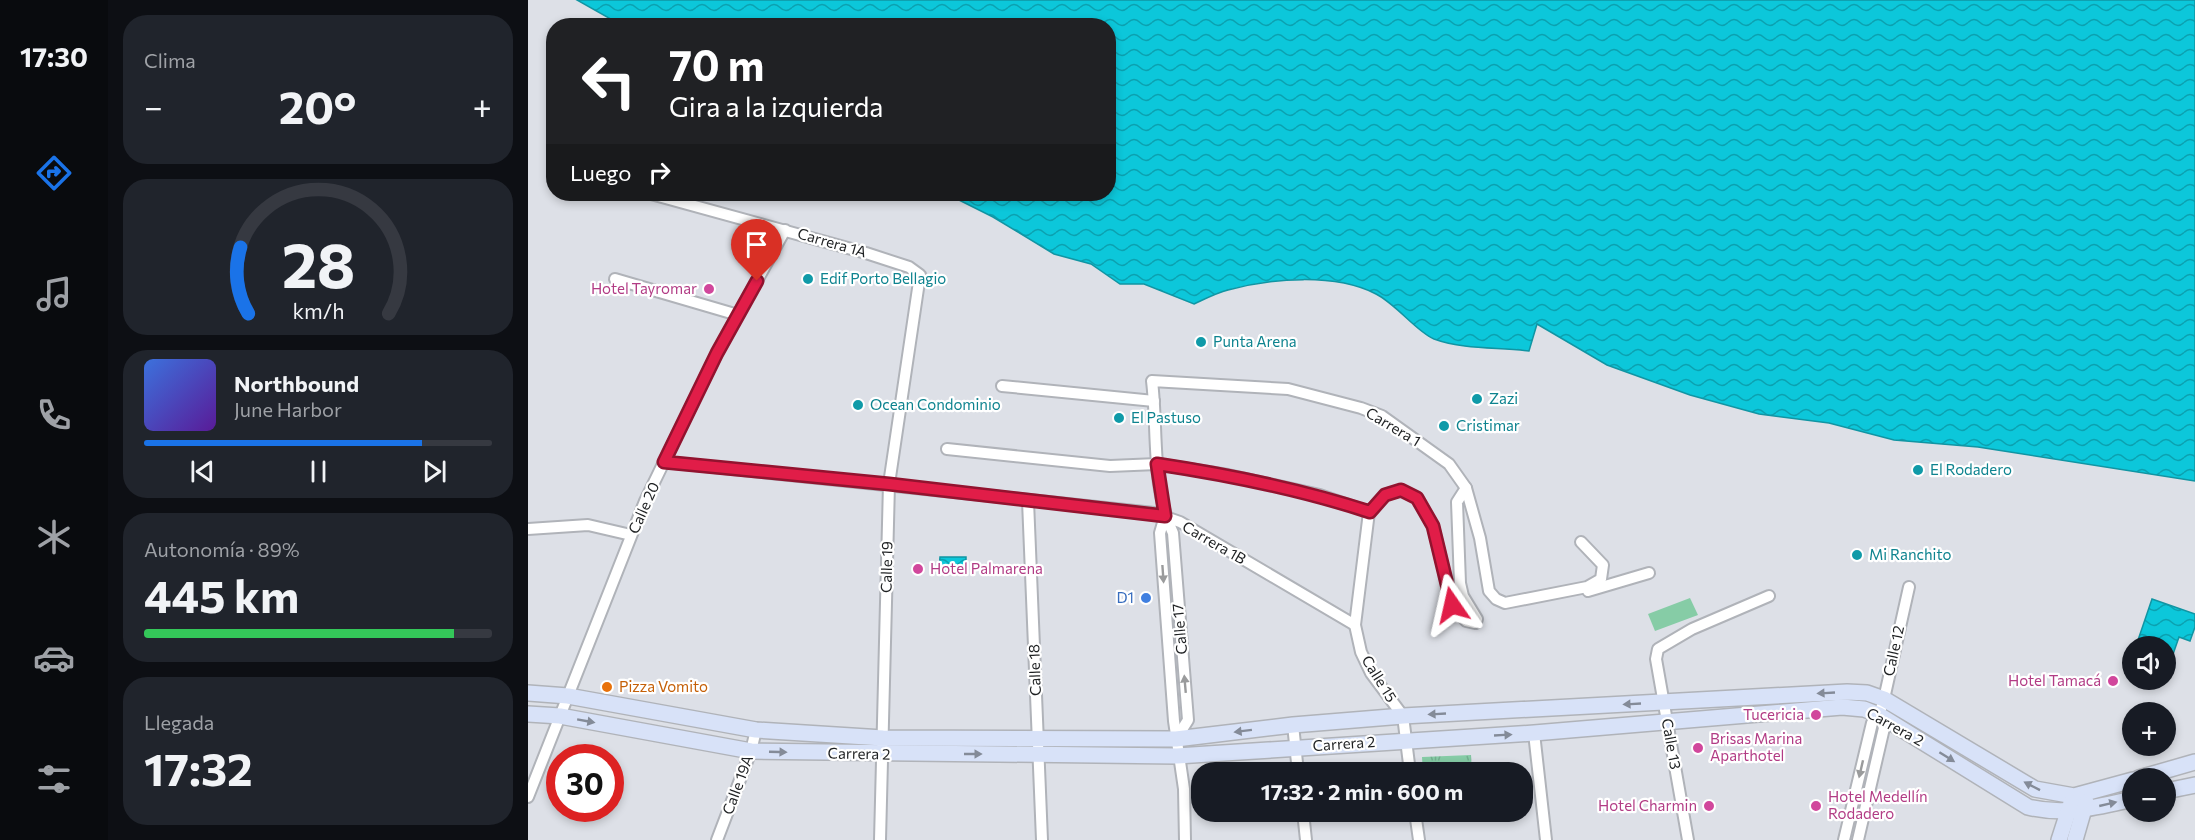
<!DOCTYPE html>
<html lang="es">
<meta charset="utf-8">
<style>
:root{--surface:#171b24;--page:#20242c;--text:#f1f3f6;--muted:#9ea1a6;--line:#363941;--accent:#1a73e8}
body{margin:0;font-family:Commissioner,sans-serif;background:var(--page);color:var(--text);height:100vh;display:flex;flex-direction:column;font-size:22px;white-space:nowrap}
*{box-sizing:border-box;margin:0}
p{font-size:20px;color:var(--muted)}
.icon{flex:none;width:33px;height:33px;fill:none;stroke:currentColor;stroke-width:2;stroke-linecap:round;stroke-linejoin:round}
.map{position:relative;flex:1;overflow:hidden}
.sheet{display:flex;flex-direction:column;gap:15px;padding:15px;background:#0d0f14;width:420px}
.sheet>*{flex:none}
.banner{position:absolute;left:18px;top:18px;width:570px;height:183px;border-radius:24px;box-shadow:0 3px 9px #0003;background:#202124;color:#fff;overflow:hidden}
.fabs{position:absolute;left:1594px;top:636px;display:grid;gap:12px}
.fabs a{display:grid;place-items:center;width:54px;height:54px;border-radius:50%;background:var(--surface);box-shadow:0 3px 9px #0003;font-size:30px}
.speed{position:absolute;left:18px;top:744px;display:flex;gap:12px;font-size:30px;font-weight:700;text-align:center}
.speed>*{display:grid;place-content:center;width:78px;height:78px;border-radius:50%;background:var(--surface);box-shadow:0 3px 9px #0003;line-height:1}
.speed .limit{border:9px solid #d22;background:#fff;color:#111}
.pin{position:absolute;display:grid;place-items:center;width:51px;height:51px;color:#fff;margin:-62px -26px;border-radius:50% 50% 50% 0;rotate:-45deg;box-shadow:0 0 6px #0007}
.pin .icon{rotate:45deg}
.me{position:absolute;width:66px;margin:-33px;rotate:349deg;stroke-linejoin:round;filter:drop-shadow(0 0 4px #0008)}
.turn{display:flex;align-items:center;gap:21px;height:126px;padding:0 24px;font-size:27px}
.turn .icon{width:78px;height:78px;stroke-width:2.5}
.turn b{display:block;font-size:42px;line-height:51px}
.then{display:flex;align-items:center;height:57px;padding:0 24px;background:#0003;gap:12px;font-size:22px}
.big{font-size:45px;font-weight:700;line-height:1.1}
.sheet .tile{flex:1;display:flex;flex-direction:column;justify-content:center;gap:9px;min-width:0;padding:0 21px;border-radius:24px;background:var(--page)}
.sheet .dial{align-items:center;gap:0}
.dial svg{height:156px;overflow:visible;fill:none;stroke:var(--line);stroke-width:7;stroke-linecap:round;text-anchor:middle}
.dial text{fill:var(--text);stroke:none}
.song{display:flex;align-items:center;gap:18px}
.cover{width:72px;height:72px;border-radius:9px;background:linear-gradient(135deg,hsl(220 70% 55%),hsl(270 70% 35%))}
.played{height:6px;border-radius:3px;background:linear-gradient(90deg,var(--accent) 80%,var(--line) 80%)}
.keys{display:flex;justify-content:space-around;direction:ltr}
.heat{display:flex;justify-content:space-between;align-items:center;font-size:33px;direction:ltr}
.charge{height:9px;border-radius:4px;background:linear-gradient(90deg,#34c759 89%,var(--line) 0)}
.trip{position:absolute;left:663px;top:762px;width:342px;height:60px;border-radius:24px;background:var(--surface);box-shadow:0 3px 9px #0003;font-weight:700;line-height:60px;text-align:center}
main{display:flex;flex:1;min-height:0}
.dock{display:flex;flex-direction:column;width:108px;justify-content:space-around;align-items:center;background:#090b0e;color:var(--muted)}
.dock .icon{width:42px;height:42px}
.dock .on{color:var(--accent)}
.dock b{font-size:27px;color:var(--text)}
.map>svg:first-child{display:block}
.grass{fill:url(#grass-tufts)}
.pitch{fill:#86cca6}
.water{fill:url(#water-waves);stroke:#1195a3;stroke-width:1.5}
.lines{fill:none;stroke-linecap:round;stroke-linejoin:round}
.street-casing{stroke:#b0b3b9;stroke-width:14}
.secondary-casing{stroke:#b0b3b9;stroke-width:18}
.street{stroke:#fff;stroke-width:10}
.secondary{stroke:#d8e2f8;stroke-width:15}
.oneway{fill:#9a9b9c}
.oneway2{fill:#848b98}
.route-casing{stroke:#92132f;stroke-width:15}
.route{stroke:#e11d48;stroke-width:10}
.culture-dot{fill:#0f9aa8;stroke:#fff;stroke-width:2}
.hotel-dot{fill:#d1479c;stroke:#fff;stroke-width:2}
.shop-dot{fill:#3f7fe0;stroke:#fff;stroke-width:2}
.food-dot{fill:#e8710a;stroke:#fff;stroke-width:2}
.labels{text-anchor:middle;stroke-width:4.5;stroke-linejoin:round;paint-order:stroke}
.street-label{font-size:15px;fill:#1e2022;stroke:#fff}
.culture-label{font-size:15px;fill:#0d838f;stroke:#fff;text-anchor:start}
.hotel-label{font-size:15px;fill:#b23c85;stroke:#fff;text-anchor:end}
.shop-label{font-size:15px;fill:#366cbe;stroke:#fff;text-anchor:end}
.food-label{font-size:15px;fill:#c56008;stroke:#fff;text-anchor:start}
</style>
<main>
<nav class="dock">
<b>17:30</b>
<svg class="icon on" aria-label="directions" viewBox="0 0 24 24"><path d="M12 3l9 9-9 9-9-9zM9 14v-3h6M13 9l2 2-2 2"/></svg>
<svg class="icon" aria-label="music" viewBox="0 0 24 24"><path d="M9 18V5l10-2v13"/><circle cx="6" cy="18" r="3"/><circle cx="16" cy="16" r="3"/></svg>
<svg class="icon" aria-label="phone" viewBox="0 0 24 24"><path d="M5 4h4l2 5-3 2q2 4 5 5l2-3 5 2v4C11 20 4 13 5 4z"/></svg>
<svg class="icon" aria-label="climate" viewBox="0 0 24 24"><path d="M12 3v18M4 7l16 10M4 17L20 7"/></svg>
<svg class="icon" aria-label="car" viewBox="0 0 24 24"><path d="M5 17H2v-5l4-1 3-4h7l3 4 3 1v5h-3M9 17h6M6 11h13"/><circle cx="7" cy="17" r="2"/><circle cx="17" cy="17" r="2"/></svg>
<svg class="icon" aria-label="filters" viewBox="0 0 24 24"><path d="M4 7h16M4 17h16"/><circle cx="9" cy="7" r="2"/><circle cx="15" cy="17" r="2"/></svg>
</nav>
<section class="sheet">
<div class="tile"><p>Clima</p>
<div class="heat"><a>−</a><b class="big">20°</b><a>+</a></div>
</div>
<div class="tile dial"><svg viewBox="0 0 100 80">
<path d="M14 69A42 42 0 1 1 86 69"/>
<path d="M14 69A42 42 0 0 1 10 35" stroke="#1a73e8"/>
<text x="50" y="56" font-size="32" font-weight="700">28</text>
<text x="50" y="72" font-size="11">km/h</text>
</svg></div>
<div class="tile">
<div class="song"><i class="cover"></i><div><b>Northbound</b><p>June Harbor</p></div></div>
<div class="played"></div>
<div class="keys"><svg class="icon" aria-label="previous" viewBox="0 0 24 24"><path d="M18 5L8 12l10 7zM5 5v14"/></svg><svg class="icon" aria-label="pause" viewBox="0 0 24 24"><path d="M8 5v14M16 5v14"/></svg><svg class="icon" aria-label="next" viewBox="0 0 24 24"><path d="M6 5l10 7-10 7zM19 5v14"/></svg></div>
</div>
<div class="tile"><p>Autonomía · 89%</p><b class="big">445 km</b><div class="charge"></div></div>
<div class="tile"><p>Llegada</p><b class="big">17:32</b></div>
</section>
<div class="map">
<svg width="1667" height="840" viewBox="0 0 1667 840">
<defs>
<pattern id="grass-tufts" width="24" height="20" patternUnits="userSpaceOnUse" patternTransform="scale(1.5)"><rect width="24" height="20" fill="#86cca6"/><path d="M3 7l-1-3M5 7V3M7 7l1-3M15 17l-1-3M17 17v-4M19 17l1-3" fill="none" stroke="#73af8f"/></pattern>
<pattern id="water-waves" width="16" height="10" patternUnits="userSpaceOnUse" patternTransform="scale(1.5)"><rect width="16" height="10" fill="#0cc7da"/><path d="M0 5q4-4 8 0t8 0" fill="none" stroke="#0ba1b0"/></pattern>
</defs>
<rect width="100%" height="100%" fill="#dde0e7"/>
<!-- grass -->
<g class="grass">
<path d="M 943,755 L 944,772 L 895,772 L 894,757 Z"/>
<path d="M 900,812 L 946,812 L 947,816 L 901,820 Z"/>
</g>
<!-- pitch -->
<path class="pitch" d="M 1162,598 L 1170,615 L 1127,631 L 1120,614 Z"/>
<!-- water -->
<g class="water">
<path d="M 49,0 L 1667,0 L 1667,481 L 1450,447 L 1366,440 L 1301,423 L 1231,414 L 1162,395 L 1079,365 L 1009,324 L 1001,351 C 969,347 936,350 906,339 C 889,332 868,304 848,294 C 807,273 744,278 700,290 C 688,293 677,299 666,304 L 616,284 L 592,284 L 563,264 L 526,254 L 465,217 L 419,194 L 580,194 L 580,26 L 95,26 Z"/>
<path d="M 412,557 L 438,557 L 438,571 L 411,570 Z"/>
<path d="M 1624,599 L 1667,614 L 1667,627 L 1662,641 L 1651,637 L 1643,660 L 1638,658 L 1638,646 L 1608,646 Z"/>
</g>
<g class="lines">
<!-- street casing -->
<g class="street-casing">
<g id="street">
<path d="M 123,194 L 338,253 L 381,267 L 392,275 L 361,484 L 352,840"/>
<path d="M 87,279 L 210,315"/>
<path d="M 474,386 L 626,401"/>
<path d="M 419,449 L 582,466 L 629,464 L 700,475 L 792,495 L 841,512"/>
<path d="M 137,462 L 626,513 L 652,522 L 827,625"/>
<path d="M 500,501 L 514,840"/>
<path d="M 841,512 L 857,495 L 873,490 L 889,498 L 905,526 L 924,605 L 938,621 L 947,623 L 949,619 L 935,596 L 932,583 L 929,502 L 938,488"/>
<path d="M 841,512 L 827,625 L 833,652 L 843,673 L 875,716 L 882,772"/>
<path d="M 637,516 L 632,533 L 646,721 L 656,789 L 657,840"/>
<path d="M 0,529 L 60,525 L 103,535"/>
<path d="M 1060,591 L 1121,573"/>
<path d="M 765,725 L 770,772"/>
<path d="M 1006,733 L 1018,840"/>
<path d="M 648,739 L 660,720 L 645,533 C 623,488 630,430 624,381 L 760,389 L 833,408 L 854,416 L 921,464 L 938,488 L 952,538 L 961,591 L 968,599 L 977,603 L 1059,587 L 1073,579 L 1075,565 L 1053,542"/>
<path d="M 0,797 L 117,501 L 189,353 L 257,230"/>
<path d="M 775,812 L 778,840"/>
<path d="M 887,812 L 891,840"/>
<path d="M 189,840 L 223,751 L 228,730"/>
<path d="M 1160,840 L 1128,659 L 1130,649 L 1164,629 L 1241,596"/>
<path d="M 1316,840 L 1344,723 L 1351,715 L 1356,699 L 1381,587"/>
<path d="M 1330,840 L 1356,728 L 1352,716"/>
</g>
</g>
<!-- secondary casing -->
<g class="secondary-casing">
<g id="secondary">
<path d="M 0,693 L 40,696 L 228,730 L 355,738 L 648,739 L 765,725 L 875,716 L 1319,692 L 1339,693 L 1356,699 L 1507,789 L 1546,796 L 1605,780"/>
<path d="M 0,714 L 32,716 L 223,751 L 649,756 L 1006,733 L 1314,707 L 1336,709 L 1351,715 L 1500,807 C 1537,816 1569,807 1605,799"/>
<path d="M 1611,778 L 1667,762"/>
<path d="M 1638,791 L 1667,785"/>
<path d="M 1531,840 L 1543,803"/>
<path d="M 1547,840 L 1558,802"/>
</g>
</g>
<!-- street -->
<use href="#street" class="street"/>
<!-- secondary -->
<use href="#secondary" class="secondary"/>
</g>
<!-- one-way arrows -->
<defs><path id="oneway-solid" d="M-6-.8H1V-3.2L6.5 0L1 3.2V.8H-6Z" transform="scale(1.5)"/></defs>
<g class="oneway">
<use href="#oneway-solid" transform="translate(635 574) rotate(86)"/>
<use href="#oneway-solid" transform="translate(657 684) rotate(-95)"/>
<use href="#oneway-solid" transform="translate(1333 769) rotate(103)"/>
</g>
<g class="oneway2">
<use href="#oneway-solid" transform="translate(1298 693) rotate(177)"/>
<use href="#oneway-solid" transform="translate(1104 704) rotate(177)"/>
<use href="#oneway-solid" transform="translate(909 714) rotate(177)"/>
<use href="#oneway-solid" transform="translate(58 721) rotate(10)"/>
<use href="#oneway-solid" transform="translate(715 731) rotate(173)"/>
<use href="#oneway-solid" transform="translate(975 735) rotate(-3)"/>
<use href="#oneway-solid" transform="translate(250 752) rotate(2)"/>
<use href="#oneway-solid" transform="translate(445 754)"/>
<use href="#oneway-solid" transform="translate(1419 757) rotate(32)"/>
<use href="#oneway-solid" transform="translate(1504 786) rotate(-153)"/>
<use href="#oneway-solid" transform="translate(1580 804) rotate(-13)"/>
</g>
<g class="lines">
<!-- route casing -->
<g class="route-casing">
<path id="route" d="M 229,281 L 189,353 L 136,462 L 361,484 L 637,516 L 629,464 C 702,475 772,489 842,512 L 857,495 L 873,490 L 889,498 L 905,526 L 924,605"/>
</g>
<!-- route -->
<use href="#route" class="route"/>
</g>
<!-- markers -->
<g class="culture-dot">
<circle cx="280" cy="279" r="6"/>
<circle cx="673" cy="342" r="6"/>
<circle cx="949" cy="399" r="6"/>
<circle cx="330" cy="405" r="6"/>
<circle cx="591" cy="418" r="6"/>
<circle cx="916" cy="426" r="6"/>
<circle cx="1390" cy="470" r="6"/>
<circle cx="1329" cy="555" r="6"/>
</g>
<g class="hotel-dot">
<circle cx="181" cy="289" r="6"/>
<circle cx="390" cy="569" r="6"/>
<circle cx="1585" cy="681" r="6"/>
<circle cx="1288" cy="715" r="6"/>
<circle cx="1170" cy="748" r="6"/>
<circle cx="1181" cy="806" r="6"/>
<circle cx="1288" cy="806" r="6"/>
</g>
<circle class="shop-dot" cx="618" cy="598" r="6"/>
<circle class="food-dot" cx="79" cy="687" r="6"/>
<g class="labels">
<!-- street labels -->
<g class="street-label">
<text transform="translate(304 243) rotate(16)" y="5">Carrera 1A</text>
<text transform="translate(865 427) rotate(31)" y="5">Carrera 1</text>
<text transform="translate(116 508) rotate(-66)" y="5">Calle 20</text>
<text transform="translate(686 543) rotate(30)" y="5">Carrera 1B</text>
<text transform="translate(359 567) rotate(-89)" y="5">Calle 19</text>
<text transform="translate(652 629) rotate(-95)" y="5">Calle 17</text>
<text transform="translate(1366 651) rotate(-78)" y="5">Calle 12</text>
<text transform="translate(507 670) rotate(-92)" y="5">Calle 18</text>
<text transform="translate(851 679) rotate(58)" y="5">Calle 15</text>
<text transform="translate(1367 727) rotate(29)" y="5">Carrera 2</text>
<text transform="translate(816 744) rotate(-4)" y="5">Carrera 2</text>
<text transform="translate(1143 744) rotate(80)" y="5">Calle 13</text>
<text transform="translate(331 754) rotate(1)" y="5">Carrera 2</text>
<text transform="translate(210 785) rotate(-70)" y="5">Calle 19A</text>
</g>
<!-- culture labels -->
<g class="culture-label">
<text x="292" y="284">Edif Porto Bellagio</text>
<text x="685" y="347">Punta Arena</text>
<text x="961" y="404">Zazi</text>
<text x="342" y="410">Ocean Condominio</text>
<text x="603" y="423">El Pastuso</text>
<text x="928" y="431">Cristimar</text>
<text x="1402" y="475">El Rodadero</text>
<text x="1341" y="560">Mi Ranchito</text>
</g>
<!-- hotel labels -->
<g class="hotel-label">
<text x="169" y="294">Hotel Tayromar</text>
<text x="402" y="574" text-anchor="start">Hotel Palmarena</text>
<text x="1573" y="686">Hotel Tamacá</text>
<text x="1276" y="720">Tucericia</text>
<text x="1182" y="744" text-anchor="start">Brisas Marina<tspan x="1182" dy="17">Aparthotel</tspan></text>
<text x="1300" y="802" text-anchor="start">Hotel Medellín<tspan x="1300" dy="17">Rodadero</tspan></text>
<text x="1169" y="811">Hotel Charmin</text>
</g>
<!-- shop labels -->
<g class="shop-label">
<text x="606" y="603">D1</text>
</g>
<!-- food labels -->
<g class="food-label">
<text x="91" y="692">Pizza Vomito</text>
</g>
</g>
</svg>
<div class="fabs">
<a><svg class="icon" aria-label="sound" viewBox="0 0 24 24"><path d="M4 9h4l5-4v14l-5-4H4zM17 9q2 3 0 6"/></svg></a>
<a>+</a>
<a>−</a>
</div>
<div class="speed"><div class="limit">30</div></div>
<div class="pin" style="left:229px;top:281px;background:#d93025"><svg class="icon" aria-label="arrive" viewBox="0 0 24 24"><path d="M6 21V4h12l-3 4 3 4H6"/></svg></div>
<svg class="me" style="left:924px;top:605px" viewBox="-20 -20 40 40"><path d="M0-17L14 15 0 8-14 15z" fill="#e11d48" stroke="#fff" stroke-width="4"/></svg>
<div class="trip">17:32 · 2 min · 600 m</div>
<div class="banner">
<div class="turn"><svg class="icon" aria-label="left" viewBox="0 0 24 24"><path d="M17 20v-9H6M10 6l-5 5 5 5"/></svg><div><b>70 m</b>Gira a la izquierda</div></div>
<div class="then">Luego<svg class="icon" aria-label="right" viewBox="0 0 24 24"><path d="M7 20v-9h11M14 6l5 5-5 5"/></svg></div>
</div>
</div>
</main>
